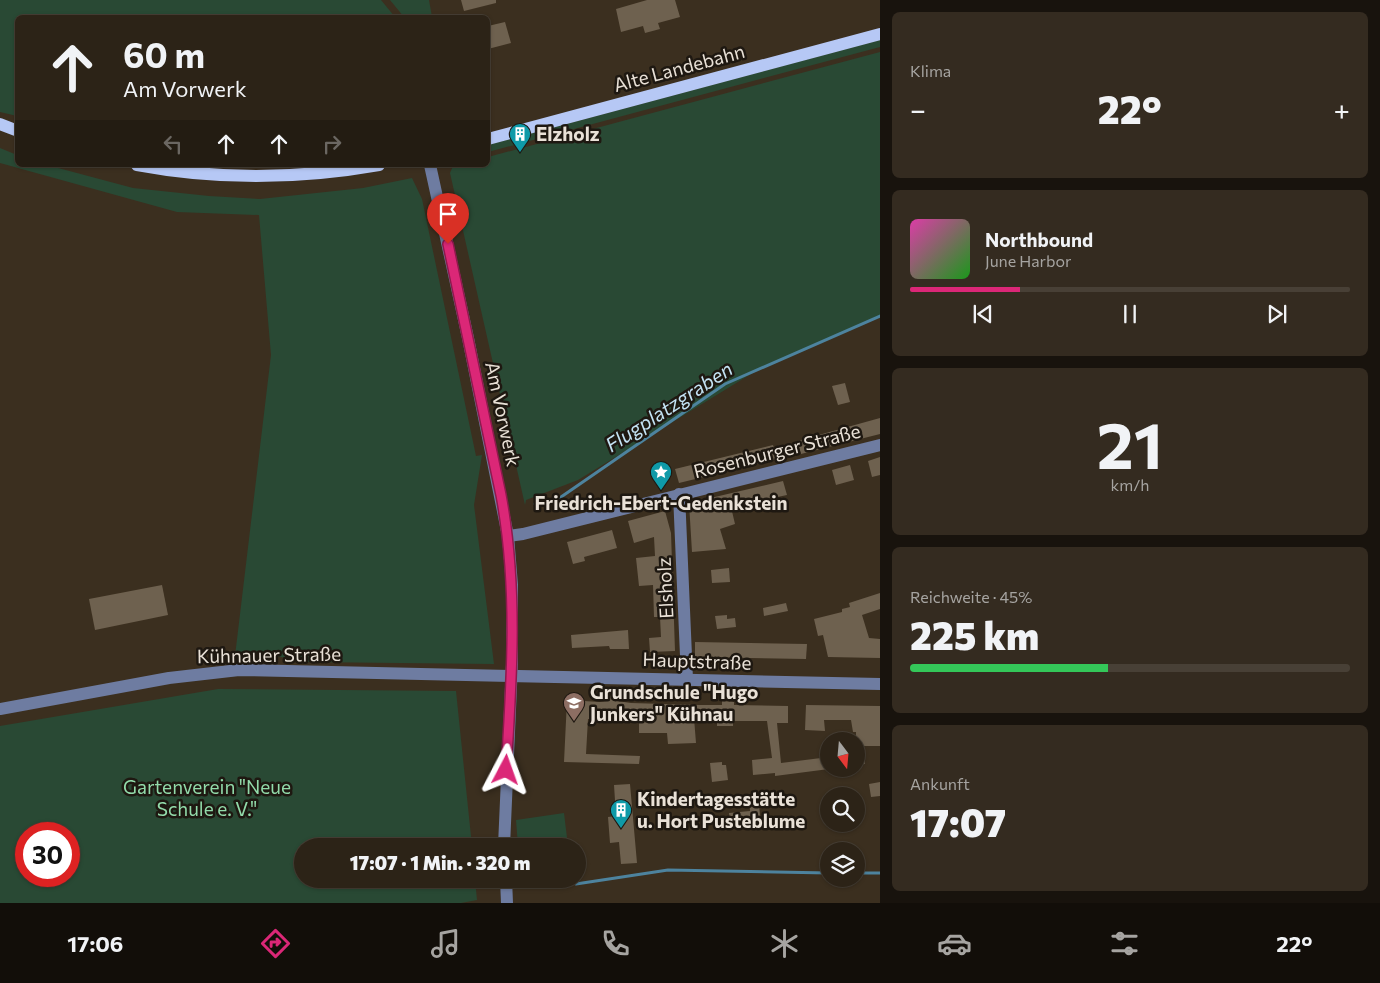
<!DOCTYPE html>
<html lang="de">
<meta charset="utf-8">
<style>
:root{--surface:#2c2317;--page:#342b20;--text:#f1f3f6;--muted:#a6a4a1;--line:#484036;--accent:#db2777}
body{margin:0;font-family:Commissioner,sans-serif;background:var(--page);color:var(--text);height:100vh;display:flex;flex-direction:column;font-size:19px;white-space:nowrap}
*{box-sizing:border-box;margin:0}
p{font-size:16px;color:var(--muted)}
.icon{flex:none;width:28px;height:28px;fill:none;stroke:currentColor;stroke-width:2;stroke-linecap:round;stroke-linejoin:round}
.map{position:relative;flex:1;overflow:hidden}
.sheet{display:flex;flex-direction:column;gap:12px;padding:12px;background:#18130d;width:500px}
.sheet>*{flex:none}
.guide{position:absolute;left:15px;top:15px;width:475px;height:152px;border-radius:8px;box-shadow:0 1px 4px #0004,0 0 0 1px var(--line);background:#2c2317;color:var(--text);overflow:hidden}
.needle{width:32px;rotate:164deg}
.buttons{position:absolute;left:820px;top:732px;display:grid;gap:10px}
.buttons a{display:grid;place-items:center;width:45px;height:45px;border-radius:50%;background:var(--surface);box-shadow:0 1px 4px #0004,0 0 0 1px var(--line);font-size:25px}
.speed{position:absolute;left:15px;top:822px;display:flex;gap:10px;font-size:25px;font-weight:700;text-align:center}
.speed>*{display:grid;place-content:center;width:65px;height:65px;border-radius:50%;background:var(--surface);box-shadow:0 1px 4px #0004,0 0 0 1px var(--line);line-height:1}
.speed .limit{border:8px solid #d22;background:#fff;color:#111}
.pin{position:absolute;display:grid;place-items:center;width:42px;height:42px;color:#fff;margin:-51px -21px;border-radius:50% 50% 50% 0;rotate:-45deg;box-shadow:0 0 5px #0007}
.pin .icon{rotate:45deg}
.me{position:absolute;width:55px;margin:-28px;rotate:4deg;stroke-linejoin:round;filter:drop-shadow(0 0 4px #0008)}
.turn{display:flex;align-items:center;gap:18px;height:105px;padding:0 25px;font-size:22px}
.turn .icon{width:65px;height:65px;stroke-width:2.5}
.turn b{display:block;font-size:35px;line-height:42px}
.lanes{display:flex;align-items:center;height:48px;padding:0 25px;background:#0003;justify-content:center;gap:25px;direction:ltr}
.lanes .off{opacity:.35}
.big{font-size:38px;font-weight:800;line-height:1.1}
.sheet .card{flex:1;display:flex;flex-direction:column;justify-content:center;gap:8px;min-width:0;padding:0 18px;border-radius:8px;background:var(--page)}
.sheet .dial{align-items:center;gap:0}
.dial b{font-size:65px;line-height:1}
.song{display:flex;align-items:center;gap:15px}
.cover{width:60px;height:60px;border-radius:8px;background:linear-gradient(135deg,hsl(320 70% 55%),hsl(120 70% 35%))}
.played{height:5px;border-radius:2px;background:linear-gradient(90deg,var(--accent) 25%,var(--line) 25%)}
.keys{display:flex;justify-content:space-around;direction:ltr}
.heat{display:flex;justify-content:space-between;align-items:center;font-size:28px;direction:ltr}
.charge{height:8px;border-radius:4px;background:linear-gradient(90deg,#34c759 45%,var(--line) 0)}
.trip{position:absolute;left:294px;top:838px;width:292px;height:50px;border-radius:25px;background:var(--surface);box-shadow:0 1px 4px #0004,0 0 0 1px var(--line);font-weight:800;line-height:50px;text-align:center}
.tab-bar{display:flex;height:80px;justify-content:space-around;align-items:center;background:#120e09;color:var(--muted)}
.tab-bar .icon{width:35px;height:35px}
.tab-bar .current{color:var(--accent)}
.tab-bar b{font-size:22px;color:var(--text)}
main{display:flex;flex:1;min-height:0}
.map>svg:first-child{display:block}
.green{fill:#294934;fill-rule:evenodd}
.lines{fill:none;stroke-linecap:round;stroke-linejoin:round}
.stream{stroke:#4d839e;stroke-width:3}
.building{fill:#6e614f}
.minor{stroke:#6e7ca1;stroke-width:12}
.major{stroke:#b6c8f5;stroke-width:12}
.route-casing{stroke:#8e194d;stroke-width:12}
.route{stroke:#db2777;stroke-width:9}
.labels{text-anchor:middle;stroke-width:5;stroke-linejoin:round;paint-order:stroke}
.street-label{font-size:19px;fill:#e9e1d7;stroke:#1e1811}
.poi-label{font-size:19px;font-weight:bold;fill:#e9e1d7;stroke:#1e1811;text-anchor:start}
.park-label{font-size:19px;fill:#92dbaa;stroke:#1e1811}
.water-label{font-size:20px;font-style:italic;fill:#c4e3f4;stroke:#1e1811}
</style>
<main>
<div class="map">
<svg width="880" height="903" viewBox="0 0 880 903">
<rect width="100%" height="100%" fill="#3b2f1f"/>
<!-- green -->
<g class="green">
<path d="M 0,0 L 381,0 L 395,17 L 18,18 L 17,116 L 0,112 Z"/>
<path d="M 390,0 L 429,0 L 432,17 L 404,17 Z"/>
<path d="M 880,40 L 880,47 L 488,152 L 488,145 Z"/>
<path d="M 880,52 L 880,316 L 759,369 L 578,480 L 526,500 L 525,505 L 450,173 L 453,166 L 488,165 L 488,157 Z"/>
<path d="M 0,148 L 17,155 L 18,165 L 47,165 L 133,188 L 209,196 L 260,199 L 363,188 L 412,178 L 422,199 L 476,456 L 482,455 L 474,505 L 494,664 L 305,662 L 276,656 L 235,656 L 271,355 L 259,215 L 177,212 L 0,163 Z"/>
<path d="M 218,689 L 456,691 L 472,846 L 302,846 L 302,879 L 475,879 L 477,900 L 461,903 L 0,903 L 0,726 ZM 26,834 L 69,834 L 69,876 L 26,876 Z"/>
<path d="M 564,813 L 568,846 L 518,846 L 516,820 Z"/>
</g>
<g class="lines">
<!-- stream -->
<g class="stream">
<path d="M 535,504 L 546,505 L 561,497 L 725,384 L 880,316"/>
<path d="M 856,873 L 880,873"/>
<path d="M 576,884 L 668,870 L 829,873"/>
</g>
</g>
<!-- building -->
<g class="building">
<path d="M 461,0 L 496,0 L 496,3 L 464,11 Z"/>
<path d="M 647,0 L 675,0 L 680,17 L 658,23 L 660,29 L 645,33 L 643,26 L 621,32 L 616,9 Z"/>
<path d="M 505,22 L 511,43 L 488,49 L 488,26 Z"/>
<path d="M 845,383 L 850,402 L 838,405 L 832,386 Z"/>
<path d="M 880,418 L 880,434 L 801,454 L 797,441 Z"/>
<path d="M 773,445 L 777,459 L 679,483 L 675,469 Z"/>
<path d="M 880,457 L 880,475 L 872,477 L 868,461 Z"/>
<path d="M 850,465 L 854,480 L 836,485 L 832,470 Z"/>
<path d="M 783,481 L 787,495 L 731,507 L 735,524 L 720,529 L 726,549 L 692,552 L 689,503 Z"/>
<path d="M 665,511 L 671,533 L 675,651 L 650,652 L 649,638 L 661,637 L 660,617 L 654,617 L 653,585 L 639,586 L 636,558 L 655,556 L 654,537 L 634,543 L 628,521 Z"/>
<path d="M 612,530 L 617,548 L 584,557 L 585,561 L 573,564 L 567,542 Z"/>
<path d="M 729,568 L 730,582 L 712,583 L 711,570 Z"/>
<path d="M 162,585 L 168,615 L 95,630 L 89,599 Z"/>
<path d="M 880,593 L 880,609 L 862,615 L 869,638 L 880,639 L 880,658 L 828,657 L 823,635 L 818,636 L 814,619 L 842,612 L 842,609 L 850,607 L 849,603 Z"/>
<path d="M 786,603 L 788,611 L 764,616 L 763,608 Z"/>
<path d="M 727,615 L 727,619 L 735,618 L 736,627 L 717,629 L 715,616 Z"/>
<path d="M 628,630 L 629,649 L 610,649 L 609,646 L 572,648 L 571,635 Z"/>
<path d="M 695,642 L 807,644 L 806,659 L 695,657 Z"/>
<path d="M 607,695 L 617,696 L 617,701 L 631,703 L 699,705 L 722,705 L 722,701 L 734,702 L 734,705 L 788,706 L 788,723 L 777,723 L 781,763 L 829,757 L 829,769 L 775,776 L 775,773 L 753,775 L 752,760 L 772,758 L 767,721 L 733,721 L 733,726 L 717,726 L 717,718 L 694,718 L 696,743 L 668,744 L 667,733 L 639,733 L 639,721 L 588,719 L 586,754 L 640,756 L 639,764 L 564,762 L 567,700 L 600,702 L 607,701 Z"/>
<path d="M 806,705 L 880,706 L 880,746 L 863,746 L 865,764 L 856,765 L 856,732 L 853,732 L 851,720 L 824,720 L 825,731 L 805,730 Z"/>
<path d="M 722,762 L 722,765 L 726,765 L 728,780 L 712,782 L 710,763 Z"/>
<path d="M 880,782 L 880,796 L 871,797 L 869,784 Z"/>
<path d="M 630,784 L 637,863 L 621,864 L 619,842 L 610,843 L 608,817 L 616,816 L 614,785 Z"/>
<path d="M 758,796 L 761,824 L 751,825 L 751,821 L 730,824 L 729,813 L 750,811 L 749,797 Z"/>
</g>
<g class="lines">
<!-- minor -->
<g class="minor">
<path d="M 430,165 L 468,338 L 508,536 L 512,585 L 512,664 L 504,846"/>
<path d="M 679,494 L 687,679"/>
<path d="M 508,536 L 523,534 L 880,445"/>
<path d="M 0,709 L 169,678 L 239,670 L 880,684"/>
<path d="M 506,879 L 507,903"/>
</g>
<!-- major -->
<g class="major">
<path d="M 0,124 L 18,131"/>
<path d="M 488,139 L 880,34"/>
<path d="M 137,165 C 217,180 300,179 379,165"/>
</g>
</g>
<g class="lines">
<!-- route casing -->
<g class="route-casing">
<path id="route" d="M 448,244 L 501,495 C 518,586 512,679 506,770"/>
</g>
<!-- route -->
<use href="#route" class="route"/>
</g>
<!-- icons -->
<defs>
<g id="building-pin" transform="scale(1.125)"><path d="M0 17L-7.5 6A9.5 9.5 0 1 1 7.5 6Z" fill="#0f9aa8" stroke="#1e1811"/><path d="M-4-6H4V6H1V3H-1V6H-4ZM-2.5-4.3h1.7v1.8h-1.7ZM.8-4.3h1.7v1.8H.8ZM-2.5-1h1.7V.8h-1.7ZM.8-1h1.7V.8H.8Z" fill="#fff"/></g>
<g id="sight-pin" transform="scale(1.125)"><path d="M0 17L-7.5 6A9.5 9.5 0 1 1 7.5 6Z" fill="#0f9aa8" stroke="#1e1811"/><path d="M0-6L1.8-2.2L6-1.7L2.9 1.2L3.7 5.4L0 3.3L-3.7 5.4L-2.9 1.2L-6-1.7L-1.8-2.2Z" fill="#fff"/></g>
<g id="school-pin" transform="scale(1.125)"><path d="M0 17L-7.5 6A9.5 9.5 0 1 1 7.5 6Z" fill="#8d6e63" stroke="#1e1811"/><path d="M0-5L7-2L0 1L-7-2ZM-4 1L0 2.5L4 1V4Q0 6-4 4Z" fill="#fff"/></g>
</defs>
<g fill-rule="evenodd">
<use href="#building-pin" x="520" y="134"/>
<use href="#sight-pin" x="661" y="472"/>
<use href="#school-pin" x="574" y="703"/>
<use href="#building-pin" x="621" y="810"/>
</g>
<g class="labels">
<!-- street labels -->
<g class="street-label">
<text transform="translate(679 68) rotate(-15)" y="7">Alte Landebahn</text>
<text transform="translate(503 414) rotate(78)" y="7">Am Vorwerk</text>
<text transform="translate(777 451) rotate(-14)" y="7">Rosenburger Straße</text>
<text transform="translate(665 588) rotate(-93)" y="7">Elsholz</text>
<text transform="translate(269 655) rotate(-1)" y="7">Kühnauer Straße</text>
<text transform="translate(697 661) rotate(2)" y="7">Hauptstraße</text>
</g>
<!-- poi labels -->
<g class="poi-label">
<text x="536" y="141">Elzholz</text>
<text x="661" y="510" text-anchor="middle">Friedrich-Ebert-Gedenkstein</text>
<text x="590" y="699">Grundschule "Hugo<tspan x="590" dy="22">Junkers" Kühnau</tspan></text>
<text x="637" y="806">Kindertagesstätte<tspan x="637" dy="22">u. Hort Pusteblume</tspan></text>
</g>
<!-- park labels -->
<g class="park-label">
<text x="207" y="794">Gartenverein "Neue<tspan x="207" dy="22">Schule e. V."</tspan></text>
</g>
<!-- water labels -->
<g class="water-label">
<text transform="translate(669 407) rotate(-33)" y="7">Flugplatzgraben</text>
</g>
</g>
</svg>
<div class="buttons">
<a><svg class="needle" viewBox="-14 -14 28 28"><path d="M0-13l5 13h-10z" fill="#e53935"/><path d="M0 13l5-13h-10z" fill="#a6a4a1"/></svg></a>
<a><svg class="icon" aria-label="search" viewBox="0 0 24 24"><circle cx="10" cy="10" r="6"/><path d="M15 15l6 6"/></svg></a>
<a><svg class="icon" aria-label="layers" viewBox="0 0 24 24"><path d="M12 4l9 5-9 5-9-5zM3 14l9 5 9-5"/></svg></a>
</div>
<div class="speed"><div class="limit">30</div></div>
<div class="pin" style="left:448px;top:244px;background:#d93025"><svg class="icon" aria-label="arrive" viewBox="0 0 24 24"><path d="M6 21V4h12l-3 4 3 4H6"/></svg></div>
<svg class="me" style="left:506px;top:770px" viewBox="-20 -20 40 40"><path d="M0-17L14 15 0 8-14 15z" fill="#db2777" stroke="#fff" stroke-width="4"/></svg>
<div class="trip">17:07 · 1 Min. · 320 m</div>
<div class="guide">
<div class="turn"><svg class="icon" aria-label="ahead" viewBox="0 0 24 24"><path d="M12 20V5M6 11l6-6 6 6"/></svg><div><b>60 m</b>Am Vorwerk</div></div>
<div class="lanes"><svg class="icon off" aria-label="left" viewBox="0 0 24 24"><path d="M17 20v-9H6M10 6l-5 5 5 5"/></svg><svg class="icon" aria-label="ahead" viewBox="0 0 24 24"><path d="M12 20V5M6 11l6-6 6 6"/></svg><svg class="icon" aria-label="ahead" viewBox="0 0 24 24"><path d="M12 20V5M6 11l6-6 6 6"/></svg><svg class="icon off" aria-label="right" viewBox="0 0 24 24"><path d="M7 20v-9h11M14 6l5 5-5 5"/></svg></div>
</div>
</div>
<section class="sheet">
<div class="card"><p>Klima</p>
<div class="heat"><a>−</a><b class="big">22°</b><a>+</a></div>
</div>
<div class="card">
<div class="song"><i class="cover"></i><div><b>Northbound</b><p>June Harbor</p></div></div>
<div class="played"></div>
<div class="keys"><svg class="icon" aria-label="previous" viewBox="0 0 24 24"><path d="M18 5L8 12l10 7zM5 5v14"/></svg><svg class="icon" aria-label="pause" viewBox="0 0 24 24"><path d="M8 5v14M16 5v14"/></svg><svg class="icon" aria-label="next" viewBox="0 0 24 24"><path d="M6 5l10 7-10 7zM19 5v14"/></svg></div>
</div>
<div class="card dial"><b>21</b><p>km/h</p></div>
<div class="card"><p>Reichweite · 45%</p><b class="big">225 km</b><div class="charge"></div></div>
<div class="card"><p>Ankunft</p><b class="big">17:07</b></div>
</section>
</main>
<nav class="tab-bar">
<b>17:06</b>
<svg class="icon current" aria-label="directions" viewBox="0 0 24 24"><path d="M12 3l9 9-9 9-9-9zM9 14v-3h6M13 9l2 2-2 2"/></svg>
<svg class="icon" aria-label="music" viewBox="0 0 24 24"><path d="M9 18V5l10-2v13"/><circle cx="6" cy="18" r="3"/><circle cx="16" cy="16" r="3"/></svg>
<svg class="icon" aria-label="phone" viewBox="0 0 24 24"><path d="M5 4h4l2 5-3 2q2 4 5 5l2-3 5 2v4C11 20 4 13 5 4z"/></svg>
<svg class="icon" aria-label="climate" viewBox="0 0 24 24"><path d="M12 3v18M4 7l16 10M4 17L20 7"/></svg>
<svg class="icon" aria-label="car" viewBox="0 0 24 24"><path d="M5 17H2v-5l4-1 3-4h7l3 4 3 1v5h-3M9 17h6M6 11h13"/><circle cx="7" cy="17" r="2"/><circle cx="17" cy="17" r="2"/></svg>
<svg class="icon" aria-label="filters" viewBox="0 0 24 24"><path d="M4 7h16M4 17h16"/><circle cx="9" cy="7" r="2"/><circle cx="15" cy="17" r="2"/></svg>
<b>22°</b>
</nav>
